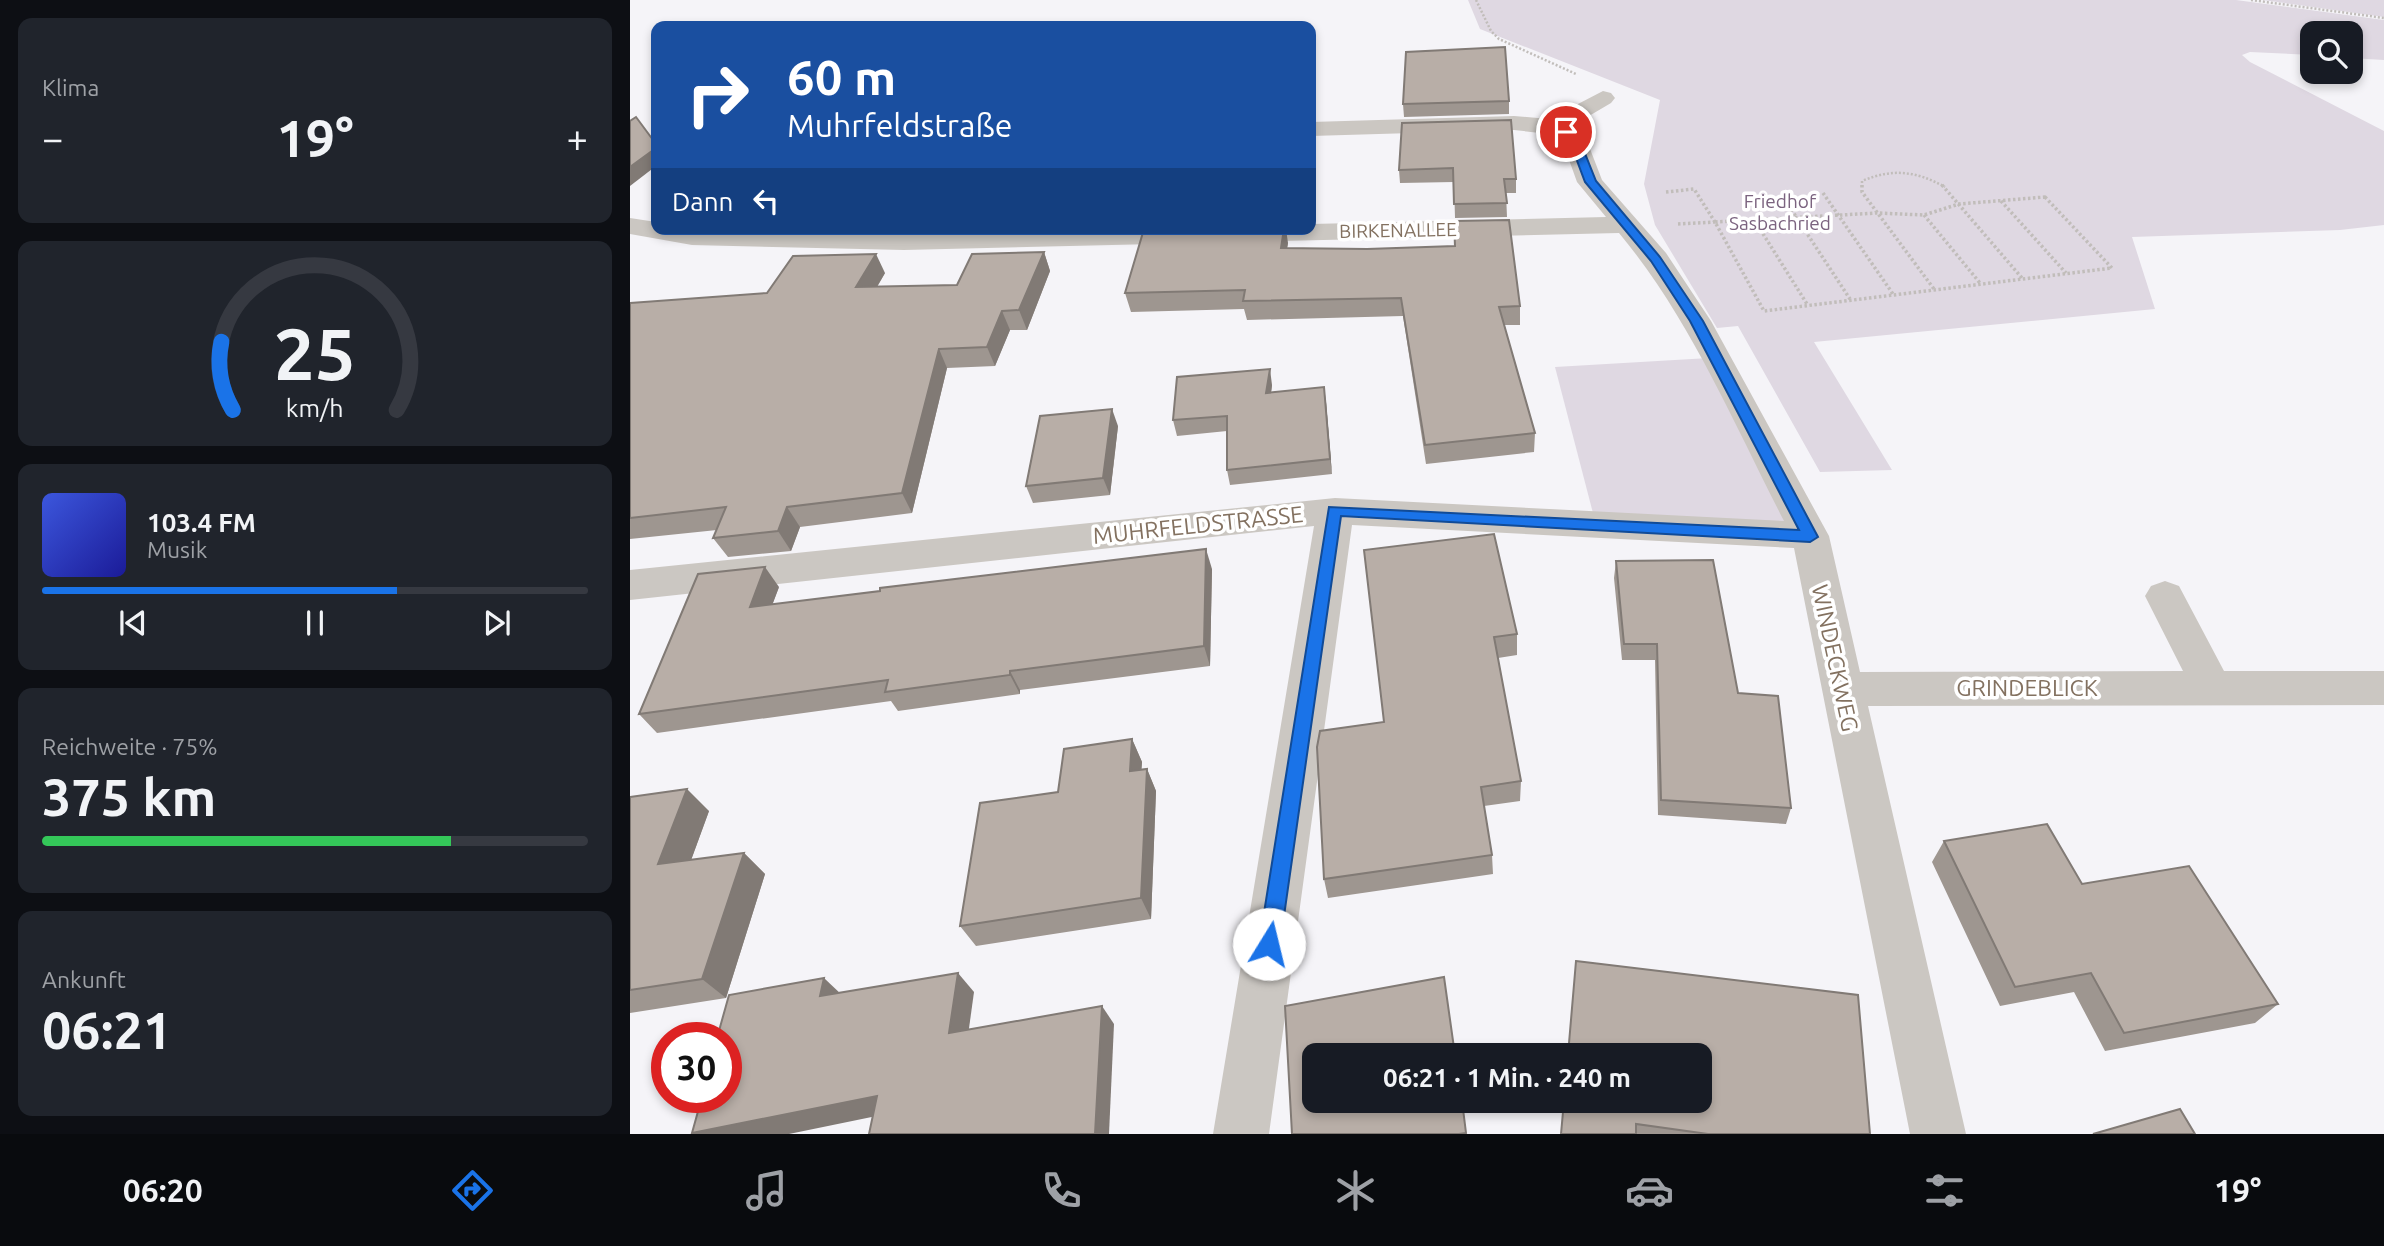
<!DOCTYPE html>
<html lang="de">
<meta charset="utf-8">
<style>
:root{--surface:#171b24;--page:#20242c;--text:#f1f3f6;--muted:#9ea1a6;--line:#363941;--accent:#1a73e8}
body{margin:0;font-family:Ubuntu,sans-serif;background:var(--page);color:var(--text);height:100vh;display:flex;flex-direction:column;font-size:26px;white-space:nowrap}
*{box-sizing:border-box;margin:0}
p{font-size:23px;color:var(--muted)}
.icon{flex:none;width:38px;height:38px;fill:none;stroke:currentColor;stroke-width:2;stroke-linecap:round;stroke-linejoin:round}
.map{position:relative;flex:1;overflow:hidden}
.sheet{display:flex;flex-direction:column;gap:18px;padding:18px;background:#0d0f14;width:630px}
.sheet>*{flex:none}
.banner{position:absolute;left:21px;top:21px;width:665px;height:214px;border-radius:14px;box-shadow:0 4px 10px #0003;background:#1a4fa0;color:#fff;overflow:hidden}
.buttons{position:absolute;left:1670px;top:21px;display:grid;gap:14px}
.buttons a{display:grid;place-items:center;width:63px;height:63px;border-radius:14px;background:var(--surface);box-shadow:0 4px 10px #0003;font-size:35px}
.speed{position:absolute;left:21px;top:1022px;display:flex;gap:14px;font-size:35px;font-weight:700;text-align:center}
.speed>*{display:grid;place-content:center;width:91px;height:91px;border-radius:50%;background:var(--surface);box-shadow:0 4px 10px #0003;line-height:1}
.speed .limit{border:10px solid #d22;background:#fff;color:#111}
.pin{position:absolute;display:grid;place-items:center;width:60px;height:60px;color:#fff;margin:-30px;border:4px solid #fff;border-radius:50%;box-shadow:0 2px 7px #0007}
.me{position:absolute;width:77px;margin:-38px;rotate:9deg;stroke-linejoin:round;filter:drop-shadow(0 0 5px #0008)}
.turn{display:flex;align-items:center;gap:24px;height:147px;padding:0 21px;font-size:32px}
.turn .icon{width:91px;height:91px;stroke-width:2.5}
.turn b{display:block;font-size:49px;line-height:60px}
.then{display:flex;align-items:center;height:66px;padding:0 21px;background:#0003;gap:14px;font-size:26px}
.big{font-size:52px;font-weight:700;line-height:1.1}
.sheet .tile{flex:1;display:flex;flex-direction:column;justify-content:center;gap:10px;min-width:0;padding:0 24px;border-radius:14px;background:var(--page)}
.sheet .dial{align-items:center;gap:0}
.dial svg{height:182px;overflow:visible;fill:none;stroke:var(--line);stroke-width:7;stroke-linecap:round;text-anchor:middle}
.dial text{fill:var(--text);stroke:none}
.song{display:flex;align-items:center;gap:21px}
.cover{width:84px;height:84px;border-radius:10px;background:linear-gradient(135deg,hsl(230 70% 55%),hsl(240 70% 35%))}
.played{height:7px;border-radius:4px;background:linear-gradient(90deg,var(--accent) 65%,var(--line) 65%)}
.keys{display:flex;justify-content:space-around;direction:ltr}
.heat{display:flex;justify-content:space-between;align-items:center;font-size:38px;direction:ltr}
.charge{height:10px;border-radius:5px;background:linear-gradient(90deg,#34c759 75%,var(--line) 0)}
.trip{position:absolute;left:672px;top:1043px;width:410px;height:70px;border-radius:14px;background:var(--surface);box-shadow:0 4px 10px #0003;font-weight:700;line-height:70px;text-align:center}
.menu{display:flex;height:112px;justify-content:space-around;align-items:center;background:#090b0e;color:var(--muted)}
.menu .icon{width:49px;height:49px}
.menu .selected{color:var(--accent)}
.menu b{font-size:32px;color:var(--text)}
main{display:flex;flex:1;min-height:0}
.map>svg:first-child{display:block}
.green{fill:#dfd8e2}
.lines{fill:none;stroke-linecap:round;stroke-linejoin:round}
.path-far1{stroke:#c1bdba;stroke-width:2.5;stroke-dasharray:2 2;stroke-linecap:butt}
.path{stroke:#c1bdba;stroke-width:3.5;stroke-dasharray:2.5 2.5;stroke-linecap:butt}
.minor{fill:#cbc7c2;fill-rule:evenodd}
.wall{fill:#9e9690}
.shaded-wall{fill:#817a75}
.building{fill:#b8aea7;stroke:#817a75;stroke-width:2}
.route{fill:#1a73e8;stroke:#114b97;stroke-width:2}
.labels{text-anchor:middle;stroke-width:7;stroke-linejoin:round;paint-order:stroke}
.far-park-label{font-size:19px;fill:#7b637f;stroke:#fff}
.far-street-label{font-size:19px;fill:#837160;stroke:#fff}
.street-label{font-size:23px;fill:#837160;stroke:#fff}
</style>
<main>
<section class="sheet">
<div class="tile"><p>Klima</p>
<div class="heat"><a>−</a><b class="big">19°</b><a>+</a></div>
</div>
<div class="tile dial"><svg viewBox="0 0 100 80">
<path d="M14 69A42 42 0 1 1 86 69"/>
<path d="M14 69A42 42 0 0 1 9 39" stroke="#1a73e8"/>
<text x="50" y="56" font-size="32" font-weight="700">25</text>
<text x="50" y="72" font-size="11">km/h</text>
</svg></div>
<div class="tile">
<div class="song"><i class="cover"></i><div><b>103.4 FM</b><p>Musik</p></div></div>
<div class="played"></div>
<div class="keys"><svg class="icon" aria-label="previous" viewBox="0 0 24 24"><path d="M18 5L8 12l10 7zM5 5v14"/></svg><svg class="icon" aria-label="pause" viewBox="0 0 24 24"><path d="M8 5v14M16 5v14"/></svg><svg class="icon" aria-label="next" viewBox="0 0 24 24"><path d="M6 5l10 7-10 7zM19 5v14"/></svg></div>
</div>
<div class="tile"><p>Reichweite · 75%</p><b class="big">375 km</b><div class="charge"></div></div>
<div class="tile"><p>Ankunft</p><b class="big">06:21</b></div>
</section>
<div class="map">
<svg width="1754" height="1134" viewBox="0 0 1754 1134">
<rect width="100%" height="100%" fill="#f5f4f8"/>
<!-- green -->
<g class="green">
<path d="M 838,0 L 1606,0 L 1754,20 L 1754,60 L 1720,58 L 1720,33 L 1682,33 L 1682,55 L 1620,52 L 1612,55 L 1620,62 L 1754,131 L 1754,225 L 1710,230 L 1502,237 L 1525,309 L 1184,342 L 1262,470 L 1190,472 L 1108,326 L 1087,328 L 1025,225 L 1014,184 L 1030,100 L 850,29 Z"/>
<path d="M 1633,0 L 1754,0 L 1754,17 Z"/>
<path d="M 1079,358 L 1160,526 L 964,517 L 925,367 Z"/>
</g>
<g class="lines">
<!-- path-far1 -->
<g class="path-far1">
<path d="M 846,0 L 861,31 L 869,39 L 946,74"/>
<path d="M 1621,0 L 1754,18"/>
<path d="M 1232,187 L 1232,181 C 1263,168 1286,171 1315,187"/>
</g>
<!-- path -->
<g class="path">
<path d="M 1232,185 L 1232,192 L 1304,289"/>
<path d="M 1312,185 L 1392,278"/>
<path d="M 1036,192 L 1064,189 L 1085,222"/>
<path d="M 1193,193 L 1263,294"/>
<path d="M 1153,197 L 1220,299"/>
<path d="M 1415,197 L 1482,268 L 1134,311 L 1085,222 L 1247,213 L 1294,215 L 1329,204 Z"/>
<path d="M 1371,201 L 1436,273"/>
<path d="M 1294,215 L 1350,283"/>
<path d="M 1125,221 L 1177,304"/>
<path d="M 1048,224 L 1085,222"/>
</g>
<!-- minor -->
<path class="minor" d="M 973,91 L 981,93 L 985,98 L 981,103 L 942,126 L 957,141 L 972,180 L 1036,253 L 1081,321 L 1199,536 L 1230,672 L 1553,671 L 1515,596 L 1521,586 L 1535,581 L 1549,586 L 1594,671 L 1754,671 L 1754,705 L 1238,706 L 1336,1134 L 1280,1134 L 1164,548 L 722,525 L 639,1134 L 583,1134 L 684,526 L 0,600 L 0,570 L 705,498 L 1154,521 C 1104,424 1060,318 989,233 L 274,250 L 62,245 L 0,234 L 0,218 L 26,222 L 26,229 L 274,234 L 458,229 L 681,229 L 681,224 L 976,217 L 947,182 L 933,143 L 919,134 L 884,130 L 681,136 L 681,122 L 884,116 L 919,119 Z"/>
</g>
<!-- wall -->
<g class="wall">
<path d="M 879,101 L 879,114 L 774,117 L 773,104 Z"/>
<path d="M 772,123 L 886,179 L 886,193 L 876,193 L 877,217 L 825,218 L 824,182 L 770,183 L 769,170 Z"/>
<path d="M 658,243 L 657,248 L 890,306 L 890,325 L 874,325 L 905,433 L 904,452 L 796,464 L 773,316 L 617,320 L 614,309 L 501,312 L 495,293 Z"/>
<path d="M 414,252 L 420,271 L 397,330 L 380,330 L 365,366 L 317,368 L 282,513 L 170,527 L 161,551 L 98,557 L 83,538 L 87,530 L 0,539 L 0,303 L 137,293 L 255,273 L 247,287 L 327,285 Z"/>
<path d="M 642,385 L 641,393 L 696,402 L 702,474 L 600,485 L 597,470 L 597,431 L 547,436 L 543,420 Z"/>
<path d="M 488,426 L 480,495 L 403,503 L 396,486 Z"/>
<path d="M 734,550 L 887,634 L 887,655 L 868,658 L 891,781 L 890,801 L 854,806 L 862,855 L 863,874 L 698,898 L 694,879 L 754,722 Z"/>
<path d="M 986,561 L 1108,693 L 1161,808 L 1156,824 L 1028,815 L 1025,660 L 992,660 L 984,578 Z"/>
<path d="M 582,569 L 580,666 L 390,690 L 390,694 L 268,711 L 261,701 L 27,733 L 9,714 L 149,587 L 142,605 Z"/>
<path d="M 502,739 L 512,762 L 511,770 L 517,769 L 526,791 L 521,919 L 346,946 L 330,926 Z"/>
<path d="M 0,797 L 79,811 L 61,860 L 114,853 L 135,874 L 96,998 L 0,1013 Z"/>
<path d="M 1314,841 L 1452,884 L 1648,1004 L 1625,1023 L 1475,1051 L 1444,992 L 1370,1006 L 1302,862 Z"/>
<path d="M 934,1101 L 1240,1134 L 931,1134 Z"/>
</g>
<!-- shaded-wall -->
<g class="shaded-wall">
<path d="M 26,148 L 26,166 L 0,186 L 0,167 Z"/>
<path d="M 654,229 L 656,229 L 658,243 L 654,267 L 651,248 Z"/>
<path d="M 414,252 L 420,271 L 397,330 L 389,310 Z"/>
<path d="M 246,254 L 255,273 L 235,307 L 226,287 Z"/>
<path d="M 372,311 L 380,330 L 365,366 L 357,347 Z"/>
<path d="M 309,349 L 317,368 L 282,513 L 272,493 Z"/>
<path d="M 640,369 L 642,385 L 639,408 L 636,393 Z"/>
<path d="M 694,387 L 696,402 L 702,474 L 700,459 Z"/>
<path d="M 482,409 L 488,426 L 480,495 L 473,478 Z"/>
<path d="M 157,507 L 170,527 L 161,551 L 148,531 Z"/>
<path d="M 576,549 L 582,569 L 580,666 L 574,646 Z"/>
<path d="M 135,567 L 149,587 L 134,627 L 120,607 Z"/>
<path d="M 380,671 L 390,690 L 390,694 L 380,675 Z"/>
<path d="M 502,739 L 512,762 L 510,794 L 500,771 Z"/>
<path d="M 517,769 L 526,791 L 521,919 L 511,898 Z"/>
<path d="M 57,789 L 79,811 L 52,885 L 28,864 Z"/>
<path d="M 114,853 L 135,874 L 96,998 L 72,979 Z"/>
<path d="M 328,973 L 344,992 L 336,1050 L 319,1033 Z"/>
<path d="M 194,978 L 213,996 L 190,996 Z"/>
<path d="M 472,1006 L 484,1024 L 479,1134 L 465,1134 Z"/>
<path d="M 247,1096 L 266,1112 L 159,1134 L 61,1134 L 61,1133 Z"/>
</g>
<!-- building -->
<g class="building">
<path d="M 875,47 L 879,101 L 773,104 L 776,52 Z"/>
<path d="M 6,117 L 26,144 L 26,148 L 0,167 L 0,121 Z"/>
<path d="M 881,120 L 886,179 L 874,179 L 877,203 L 824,204 L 823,168 L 769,170 L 772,123 Z"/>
<path d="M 879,220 L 890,306 L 869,307 L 905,433 L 795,445 L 771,298 L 613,301 L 615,290 L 495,293 L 514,229 L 654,229 L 651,248 L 737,249 L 825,246 L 824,221 Z"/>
<path d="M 414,252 L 389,310 L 372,311 L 357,347 L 309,349 L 272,493 L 157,507 L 148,531 L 83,538 L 96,507 L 0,518 L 0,303 L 137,293 L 163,256 L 246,254 L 226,287 L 327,285 L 342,254 Z"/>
<path d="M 640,369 L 636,393 L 694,387 L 700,459 L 597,470 L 597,416 L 543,420 L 547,377 Z"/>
<path d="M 482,409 L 473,478 L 396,486 L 410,416 Z"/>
<path d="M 864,534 L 887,634 L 864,637 L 891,781 L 851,787 L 862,855 L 694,879 L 687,747 L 690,731 L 754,722 L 734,550 Z"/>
<path d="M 576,549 L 574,646 L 380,671 L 380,675 L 255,692 L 258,680 L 9,714 L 68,574 L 135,567 L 120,607 L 250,591 L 250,588 Z"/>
<path d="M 1083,560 L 1108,693 L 1148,696 L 1161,808 L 1031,800 L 1027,644 L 994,644 L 986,561 Z"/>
<path d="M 502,739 L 500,771 L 517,769 L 511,898 L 330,926 L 350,803 L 428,792 L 434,749 Z"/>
<path d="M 57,789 L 28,864 L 114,853 L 72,979 L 0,990 L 0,797 Z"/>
<path d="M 1417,824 L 1452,884 L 1559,866 L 1648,1004 L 1494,1033 L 1461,973 L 1385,987 L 1314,841 Z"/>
<path d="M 946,961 L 1228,995 L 1240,1134 L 1078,1134 L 1006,1124 L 1006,1134 L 931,1134 L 934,1101 L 1069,1101 L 1069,1055 L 938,1055 Z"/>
<path d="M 328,973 L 319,1033 L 472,1006 L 465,1134 L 239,1134 L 247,1096 L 62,1133 L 72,1097 L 96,1097 L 96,1038 L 87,1038 L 99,995 L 194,978 L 190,996 Z"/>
<path d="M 814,977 L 825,1055 L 684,1055 L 684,1101 L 832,1101 L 836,1133 L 829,1134 L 662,1134 L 655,1006 Z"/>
<path d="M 1550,1109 L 1565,1134 L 1463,1134 Z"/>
</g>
<!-- route -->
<path class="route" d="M 932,130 L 940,130 L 950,141 L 966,181 L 1030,257 L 1073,321 L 1188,537 L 1180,542 L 711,516 L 650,944 L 647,951 L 639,954 L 632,951 L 629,944 L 699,507 L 1169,530 L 1060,321 L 1021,261 L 955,182 L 940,142 L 931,132 Z"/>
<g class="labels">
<!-- far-park labels -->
<g class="far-park-label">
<text x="1150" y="208">Friedhof<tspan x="1150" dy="22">Sasbachried</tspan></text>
</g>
<!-- far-street labels -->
<g class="far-street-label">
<text transform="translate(768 230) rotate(-1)" y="7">BIRKENALLEE</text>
</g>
<!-- street labels -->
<g class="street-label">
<text transform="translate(568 525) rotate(-6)" y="8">MUHRFELDSTRASSE</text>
<text transform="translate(1205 658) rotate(78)" y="8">WINDECKWEG</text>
<text x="1397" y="696">GRINDEBLICK</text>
</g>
</g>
</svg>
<div class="buttons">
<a><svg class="icon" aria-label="search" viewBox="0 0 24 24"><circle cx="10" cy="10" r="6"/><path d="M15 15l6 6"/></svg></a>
</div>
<div class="speed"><div class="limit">30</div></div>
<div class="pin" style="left:936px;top:132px;background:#d93025"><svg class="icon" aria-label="arrive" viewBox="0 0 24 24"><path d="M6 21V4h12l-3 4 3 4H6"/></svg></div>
<svg class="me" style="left:639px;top:944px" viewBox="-20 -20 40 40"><circle r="19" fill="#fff"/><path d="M0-13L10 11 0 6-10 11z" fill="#1a73e8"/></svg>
<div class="trip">06:21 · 1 Min. · 240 m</div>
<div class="banner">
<div class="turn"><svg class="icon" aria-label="right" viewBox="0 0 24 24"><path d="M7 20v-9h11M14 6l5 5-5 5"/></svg><div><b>60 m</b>Muhrfeldstraße</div></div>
<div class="then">Dann<svg class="icon" aria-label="left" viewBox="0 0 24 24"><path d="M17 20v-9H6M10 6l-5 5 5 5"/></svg></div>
</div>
</div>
</main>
<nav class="menu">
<b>06:20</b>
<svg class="icon selected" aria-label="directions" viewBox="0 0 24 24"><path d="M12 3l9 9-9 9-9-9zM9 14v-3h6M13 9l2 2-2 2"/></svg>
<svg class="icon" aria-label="music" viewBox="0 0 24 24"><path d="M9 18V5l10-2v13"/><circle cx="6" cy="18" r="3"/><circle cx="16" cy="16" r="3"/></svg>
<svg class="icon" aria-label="phone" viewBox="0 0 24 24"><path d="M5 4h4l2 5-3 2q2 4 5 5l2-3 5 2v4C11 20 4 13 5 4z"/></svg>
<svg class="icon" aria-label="climate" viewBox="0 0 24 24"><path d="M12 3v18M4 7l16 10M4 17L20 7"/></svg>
<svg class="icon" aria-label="car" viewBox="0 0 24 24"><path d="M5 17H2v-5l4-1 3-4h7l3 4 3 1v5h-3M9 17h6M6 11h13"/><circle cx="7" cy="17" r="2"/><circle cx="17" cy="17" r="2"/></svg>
<svg class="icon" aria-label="filters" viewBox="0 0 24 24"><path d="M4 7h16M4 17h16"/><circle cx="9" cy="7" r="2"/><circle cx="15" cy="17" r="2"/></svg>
<b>19°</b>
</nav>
